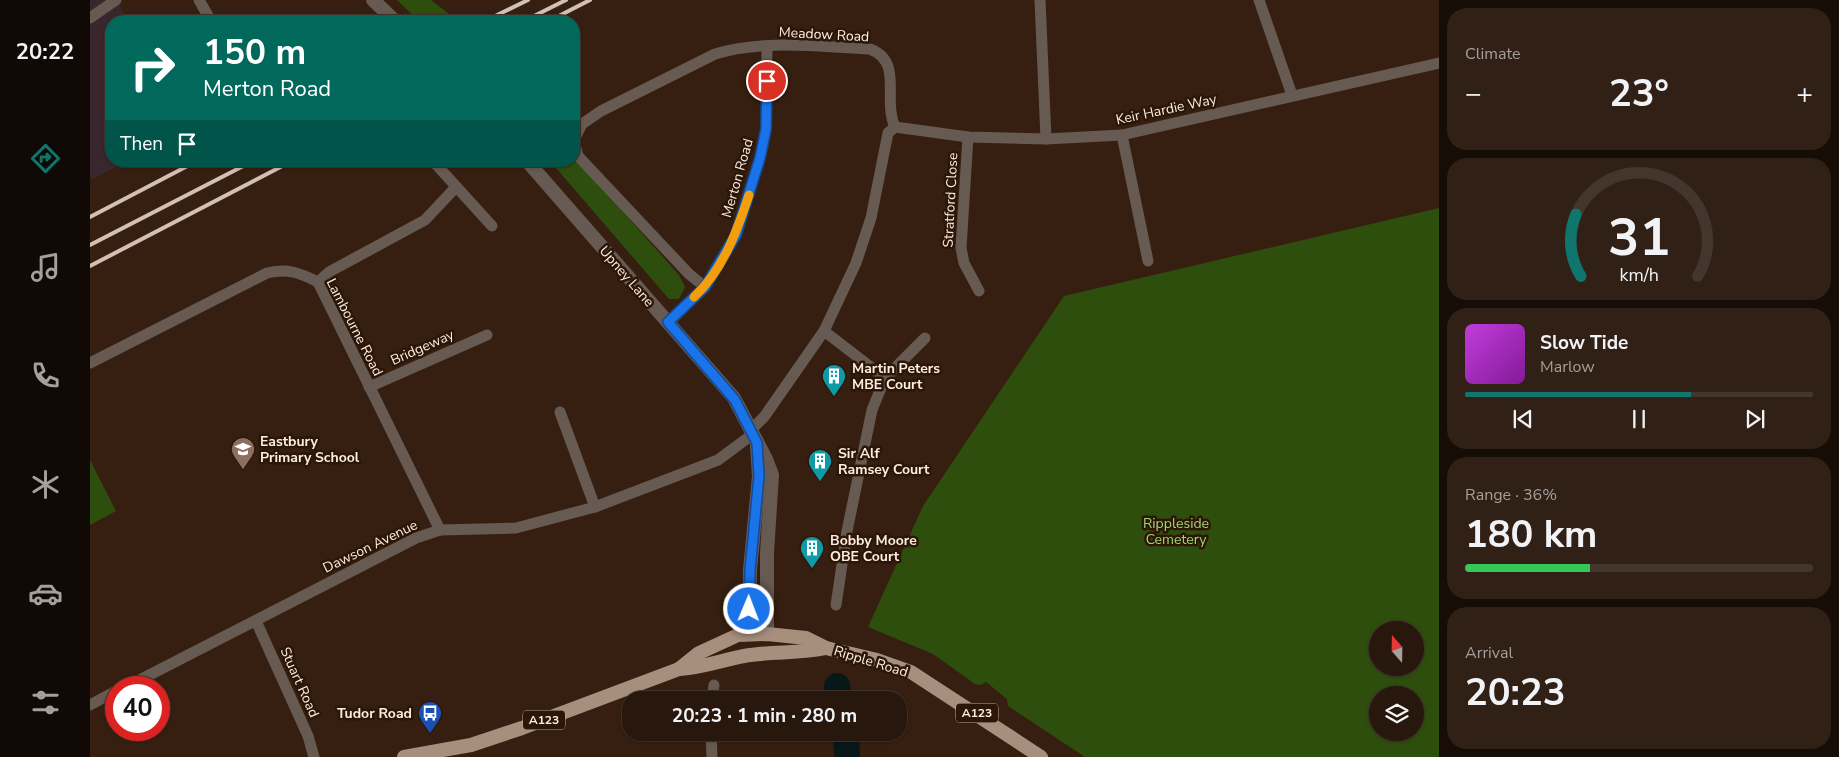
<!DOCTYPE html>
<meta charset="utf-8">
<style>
:root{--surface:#28170c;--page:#302015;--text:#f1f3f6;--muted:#a59f9d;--line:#44362d;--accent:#0f766e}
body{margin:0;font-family:"Nunito Sans",sans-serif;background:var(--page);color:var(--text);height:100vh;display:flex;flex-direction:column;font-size:19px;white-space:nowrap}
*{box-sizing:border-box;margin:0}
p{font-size:16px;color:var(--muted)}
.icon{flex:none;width:28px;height:28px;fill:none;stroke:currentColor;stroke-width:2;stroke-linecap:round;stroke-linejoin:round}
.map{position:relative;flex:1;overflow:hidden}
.drawer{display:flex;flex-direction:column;gap:8px;padding:8px;background:#160d07;width:400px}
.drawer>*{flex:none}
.top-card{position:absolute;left:15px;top:15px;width:475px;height:152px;border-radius:20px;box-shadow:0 1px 4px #0004,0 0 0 1px var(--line);background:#00695c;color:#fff;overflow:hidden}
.needle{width:32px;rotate:340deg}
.tools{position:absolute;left:1279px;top:621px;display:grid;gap:10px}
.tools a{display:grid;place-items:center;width:55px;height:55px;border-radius:50%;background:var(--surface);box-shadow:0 1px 4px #0004,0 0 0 1px var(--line);font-size:25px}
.speed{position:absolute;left:15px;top:676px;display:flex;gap:10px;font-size:25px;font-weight:700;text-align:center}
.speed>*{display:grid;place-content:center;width:65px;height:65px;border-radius:50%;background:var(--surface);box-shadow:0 1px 4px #0004,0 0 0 1px var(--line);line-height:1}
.speed .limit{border:8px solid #d22;background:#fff;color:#111}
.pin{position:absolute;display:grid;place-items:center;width:42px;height:42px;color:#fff;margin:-21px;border:2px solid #fff;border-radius:50%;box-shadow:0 1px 5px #0007}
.me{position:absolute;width:55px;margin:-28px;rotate:1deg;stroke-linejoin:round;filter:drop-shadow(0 0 4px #0008)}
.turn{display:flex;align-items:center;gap:18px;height:105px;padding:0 15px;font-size:22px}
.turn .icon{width:65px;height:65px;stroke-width:2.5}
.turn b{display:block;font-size:35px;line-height:42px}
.then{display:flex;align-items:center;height:48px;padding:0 15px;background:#0003;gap:10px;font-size:19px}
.big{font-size:38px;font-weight:700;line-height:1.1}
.drawer .card{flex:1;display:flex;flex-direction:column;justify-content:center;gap:8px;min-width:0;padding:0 18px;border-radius:20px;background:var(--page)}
.drawer .dial{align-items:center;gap:0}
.dial svg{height:130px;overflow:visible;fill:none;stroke:var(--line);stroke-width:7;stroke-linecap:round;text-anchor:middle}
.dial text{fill:var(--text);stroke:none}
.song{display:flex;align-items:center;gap:15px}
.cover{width:60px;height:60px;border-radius:8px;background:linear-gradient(135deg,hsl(290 70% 55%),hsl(290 70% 35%))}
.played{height:5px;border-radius:2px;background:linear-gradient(90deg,var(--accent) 65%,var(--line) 65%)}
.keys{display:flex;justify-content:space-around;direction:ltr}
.heat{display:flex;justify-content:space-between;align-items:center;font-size:28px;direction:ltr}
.charge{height:8px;border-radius:4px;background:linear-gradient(90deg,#34c759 36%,var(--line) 0)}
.trip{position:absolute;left:532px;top:691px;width:285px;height:50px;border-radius:20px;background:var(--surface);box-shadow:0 1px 4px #0004,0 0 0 1px var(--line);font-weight:700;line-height:50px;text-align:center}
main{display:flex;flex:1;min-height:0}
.tab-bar{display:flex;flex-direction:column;width:90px;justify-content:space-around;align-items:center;background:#100905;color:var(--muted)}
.tab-bar .icon{width:35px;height:35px}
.tab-bar .on{color:var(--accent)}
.tab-bar b{font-size:22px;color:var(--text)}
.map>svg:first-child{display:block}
.medical{fill:#39272d}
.green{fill:#2e4e0d;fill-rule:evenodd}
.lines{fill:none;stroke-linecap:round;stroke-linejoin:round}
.river{stroke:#081718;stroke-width:26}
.minor{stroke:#665a52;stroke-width:11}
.tertiary{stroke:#665a52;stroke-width:14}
.primary{stroke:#a78f7e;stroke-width:14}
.rail{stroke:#d2c0b5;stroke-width:4}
.route-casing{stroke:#114b97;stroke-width:12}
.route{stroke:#1a73e8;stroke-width:9}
.slow{stroke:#f59e0b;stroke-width:9}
.labels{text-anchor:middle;stroke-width:5;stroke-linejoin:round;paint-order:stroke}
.shield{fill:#2c1606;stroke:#beaca0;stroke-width:1}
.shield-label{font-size:12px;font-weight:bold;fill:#fcece2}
.street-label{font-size:14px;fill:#fcece2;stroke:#2c1606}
.poi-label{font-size:14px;font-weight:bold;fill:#fcece2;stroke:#2c1606;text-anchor:start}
.park-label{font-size:14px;fill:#a2d57a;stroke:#2c1606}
</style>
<main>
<nav class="tab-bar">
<b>20:22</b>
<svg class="icon on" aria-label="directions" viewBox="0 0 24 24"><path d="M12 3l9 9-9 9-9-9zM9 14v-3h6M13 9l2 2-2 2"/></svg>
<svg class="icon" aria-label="music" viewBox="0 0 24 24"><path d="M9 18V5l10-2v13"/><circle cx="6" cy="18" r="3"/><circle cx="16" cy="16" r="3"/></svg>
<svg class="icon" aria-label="phone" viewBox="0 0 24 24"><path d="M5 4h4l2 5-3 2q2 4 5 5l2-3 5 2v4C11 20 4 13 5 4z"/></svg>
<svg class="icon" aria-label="climate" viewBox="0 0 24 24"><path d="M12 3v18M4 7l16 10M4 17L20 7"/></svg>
<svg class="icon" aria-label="car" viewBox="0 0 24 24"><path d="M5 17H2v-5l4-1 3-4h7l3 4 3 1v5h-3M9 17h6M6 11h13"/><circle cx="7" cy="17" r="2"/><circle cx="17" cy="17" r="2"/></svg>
<svg class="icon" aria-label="filters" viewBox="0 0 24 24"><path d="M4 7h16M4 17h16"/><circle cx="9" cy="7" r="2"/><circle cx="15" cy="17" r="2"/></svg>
</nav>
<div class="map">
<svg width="1349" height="757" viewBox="0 0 1349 757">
<rect width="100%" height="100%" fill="#361f10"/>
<!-- medical -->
<path class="medical" d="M 0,0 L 27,0 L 37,21 L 21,21 L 21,161 L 38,161 L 2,179 L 0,175 Z"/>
<!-- green -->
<g class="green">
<path d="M 307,0 L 341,0 L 368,21 L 329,21 Z"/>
<path d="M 484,157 L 589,275 L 595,287 L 589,299 L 579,299 L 460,161 L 484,161 Z"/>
<path d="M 1349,208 L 1349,757 L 995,757 L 918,706 L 917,699 L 896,682 L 891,685 L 885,684 L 843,654 L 778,627 L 833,506 L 974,296 ZM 1288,630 L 1325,630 L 1325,668 L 1288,668 ZM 1288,695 L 1325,695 L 1325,732 L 1288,732 Z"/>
<path d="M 0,460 L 26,511 L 0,525 Z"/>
</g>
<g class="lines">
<!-- river -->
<g class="river">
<path d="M 747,686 L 749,700"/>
<path d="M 756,732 L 757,757"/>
</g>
<!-- minor -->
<g class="minor">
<path d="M 109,0 L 121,21"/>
<path d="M 950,0 L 956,139"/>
<path d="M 1169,0 L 1202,95"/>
<path d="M 0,18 L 26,0"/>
<path d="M 805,127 L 878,137 L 956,139 L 1032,135 L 1349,63"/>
<path d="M 1032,135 L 1058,261"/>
<path d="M 878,137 L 871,248 L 874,263 L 889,291"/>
<path d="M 343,161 L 402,226"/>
<path d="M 228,282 L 239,272 L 335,220 L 366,187"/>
<path d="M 615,287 L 599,274 L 488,156 L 484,140 L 492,124 L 511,111 L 625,54 C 674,39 729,47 780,49 C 814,62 792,99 805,127"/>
<path d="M 578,323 L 615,287 L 646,235 L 670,158 L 676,129 L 677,47"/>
<path d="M 734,331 L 795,378"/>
<path d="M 0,363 L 177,273 C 198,268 210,273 228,282 L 350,530"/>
<path d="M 279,387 L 397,335"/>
<path d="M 470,412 L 505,507"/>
<path d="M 661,430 L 674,417 L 734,331 L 766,263 L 781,218 L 798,133 L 805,127"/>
<path d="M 746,605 L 757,531 L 782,410 L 795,378 L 835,338"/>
<path d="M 166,621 L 218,736 L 224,757"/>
<path d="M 34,688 L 326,538 L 350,530 L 426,528 L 505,507 L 628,460 L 663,434"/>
<path d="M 622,700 L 624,685"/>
<path d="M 0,705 L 26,691"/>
<path d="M 621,732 L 622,757"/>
</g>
<!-- tertiary -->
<g class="tertiary">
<path d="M 283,0 L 305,21"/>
<path d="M 437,161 L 644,398 L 676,459 L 682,475 L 677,553 L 677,634"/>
<path d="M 659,634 L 660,570 L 669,476 L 667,446"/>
</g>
<!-- primary -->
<g class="primary">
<path d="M 589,669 L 609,653 L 648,635 L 677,634 L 716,638 L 736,648 L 787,660 L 821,672 L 951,757"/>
<path d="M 314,757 L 381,745 L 432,728 L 589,669 C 612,668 632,660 654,656 C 682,651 709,654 736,648"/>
</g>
<!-- rail -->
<g class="rail">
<path d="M 395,21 L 438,0"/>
<path d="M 434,21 L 476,0"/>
<path d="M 459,21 L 500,0"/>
<path d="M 0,217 L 107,161"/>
<path d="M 0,245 L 163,161"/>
<path d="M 0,266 L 202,161"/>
</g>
</g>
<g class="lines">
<!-- route casing -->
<g class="route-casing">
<path id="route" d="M 659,609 L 660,570 L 669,476 L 667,443 L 645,400 L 578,322 L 615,287 L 646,235 L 670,158 L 676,129 L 677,81"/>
</g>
<!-- route -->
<use href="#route" class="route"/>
<!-- slow -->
<path class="slow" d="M 604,297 C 633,270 647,231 659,195"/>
</g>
<!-- icons -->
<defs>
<g id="building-pin" transform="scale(1.25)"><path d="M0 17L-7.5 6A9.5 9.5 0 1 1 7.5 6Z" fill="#0f9aa8" stroke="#2c1606"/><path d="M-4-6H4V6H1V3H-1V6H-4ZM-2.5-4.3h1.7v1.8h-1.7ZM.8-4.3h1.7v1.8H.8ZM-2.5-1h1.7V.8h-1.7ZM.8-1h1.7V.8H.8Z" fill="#fff"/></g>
<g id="school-pin" transform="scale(1.25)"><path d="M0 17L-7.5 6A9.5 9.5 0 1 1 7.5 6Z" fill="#8d6e63" stroke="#2c1606"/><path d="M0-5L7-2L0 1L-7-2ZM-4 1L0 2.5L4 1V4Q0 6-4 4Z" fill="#fff"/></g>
<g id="bus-pin" transform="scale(1.25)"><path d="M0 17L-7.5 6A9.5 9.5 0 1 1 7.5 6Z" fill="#1a4fb4" stroke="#2c1606"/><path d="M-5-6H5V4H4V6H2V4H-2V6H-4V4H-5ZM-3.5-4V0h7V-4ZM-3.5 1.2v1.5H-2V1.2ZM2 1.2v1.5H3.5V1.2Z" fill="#fff"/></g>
</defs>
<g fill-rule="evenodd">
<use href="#building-pin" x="744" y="376"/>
<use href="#school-pin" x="153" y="449"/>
<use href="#building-pin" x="730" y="461"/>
<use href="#building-pin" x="722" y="548"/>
<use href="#bus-pin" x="340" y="713"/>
</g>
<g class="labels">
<!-- shield labels -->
<g class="shield">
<rect x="866" y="703.5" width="42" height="19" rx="4"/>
<rect x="433" y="710.5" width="42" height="19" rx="4"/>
</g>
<g class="shield-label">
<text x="887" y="717">A123</text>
<text x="454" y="724">A123</text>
</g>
<!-- street labels -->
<g class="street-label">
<text transform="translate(734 34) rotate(3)" y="5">Meadow Road</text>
<text transform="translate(1076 109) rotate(-12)" y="5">Keir Hardie Way</text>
<text transform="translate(647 178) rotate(-74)" y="5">Merton Road</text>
<text transform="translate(860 200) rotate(-87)" y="5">Stratford Close</text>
<text transform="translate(537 276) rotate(49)" y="5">Upney Lane</text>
<text transform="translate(265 327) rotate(63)" y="5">Lambourne Road</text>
<text transform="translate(332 347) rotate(-24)" y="5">Bridgeway</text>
<text transform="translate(280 546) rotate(-26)" y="5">Dawson Avenue</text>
<text transform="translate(781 661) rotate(17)" y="5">Ripple Road</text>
<text transform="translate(210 682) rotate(66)" y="5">Stuart Road</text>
</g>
<!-- poi labels -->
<g class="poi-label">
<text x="762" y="373">Martin Peters<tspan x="762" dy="16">MBE Court</tspan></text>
<text x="170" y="446">Eastbury<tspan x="170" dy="16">Primary School</tspan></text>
<text x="748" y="458">Sir Alf<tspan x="748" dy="16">Ramsey Court</tspan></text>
<text x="740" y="545">Bobby Moore<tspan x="740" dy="16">OBE Court</tspan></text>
<text x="322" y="718" text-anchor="end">Tudor Road</text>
</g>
<!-- park labels -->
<g class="park-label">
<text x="1086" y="528">Rippleside<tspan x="1086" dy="16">Cemetery</tspan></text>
</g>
</g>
</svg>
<div class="tools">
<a><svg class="needle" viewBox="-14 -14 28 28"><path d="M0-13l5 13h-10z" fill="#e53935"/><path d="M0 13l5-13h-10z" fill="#a59f9d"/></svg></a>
<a><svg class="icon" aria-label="layers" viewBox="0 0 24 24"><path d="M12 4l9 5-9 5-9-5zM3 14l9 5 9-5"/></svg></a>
</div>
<div class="speed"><div class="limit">40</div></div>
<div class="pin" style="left:677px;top:81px;background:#d93025"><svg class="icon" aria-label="arrive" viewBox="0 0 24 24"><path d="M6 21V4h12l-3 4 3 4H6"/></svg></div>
<svg class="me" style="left:659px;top:609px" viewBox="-20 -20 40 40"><circle r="17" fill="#1a73e8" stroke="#fff" stroke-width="3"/><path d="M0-11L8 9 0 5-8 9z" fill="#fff"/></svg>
<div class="trip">20:23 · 1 min · 280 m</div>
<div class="top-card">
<div class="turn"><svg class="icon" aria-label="right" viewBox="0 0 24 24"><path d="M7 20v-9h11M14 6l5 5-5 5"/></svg><div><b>150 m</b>Merton Road</div></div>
<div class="then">Then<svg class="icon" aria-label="arrive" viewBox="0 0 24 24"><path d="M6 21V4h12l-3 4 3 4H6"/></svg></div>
</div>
</div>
<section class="drawer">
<div class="card"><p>Climate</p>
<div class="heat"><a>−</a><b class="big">23°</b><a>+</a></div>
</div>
<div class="card dial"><svg viewBox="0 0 100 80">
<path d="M14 69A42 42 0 1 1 86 69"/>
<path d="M14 69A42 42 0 0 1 11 31" stroke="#0f766e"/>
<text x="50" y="56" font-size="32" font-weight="700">31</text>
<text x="50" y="72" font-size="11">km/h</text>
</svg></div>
<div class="card">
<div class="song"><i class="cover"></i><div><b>Slow Tide</b><p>Marlow</p></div></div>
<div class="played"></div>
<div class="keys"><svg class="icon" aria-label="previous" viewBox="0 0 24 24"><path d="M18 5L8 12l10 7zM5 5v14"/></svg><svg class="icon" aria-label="pause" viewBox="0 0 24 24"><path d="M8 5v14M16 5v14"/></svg><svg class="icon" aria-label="next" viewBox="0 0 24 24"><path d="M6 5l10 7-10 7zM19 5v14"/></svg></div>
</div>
<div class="card"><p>Range · 36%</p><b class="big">180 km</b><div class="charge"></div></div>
<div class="card"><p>Arrival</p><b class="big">20:23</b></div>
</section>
</main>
